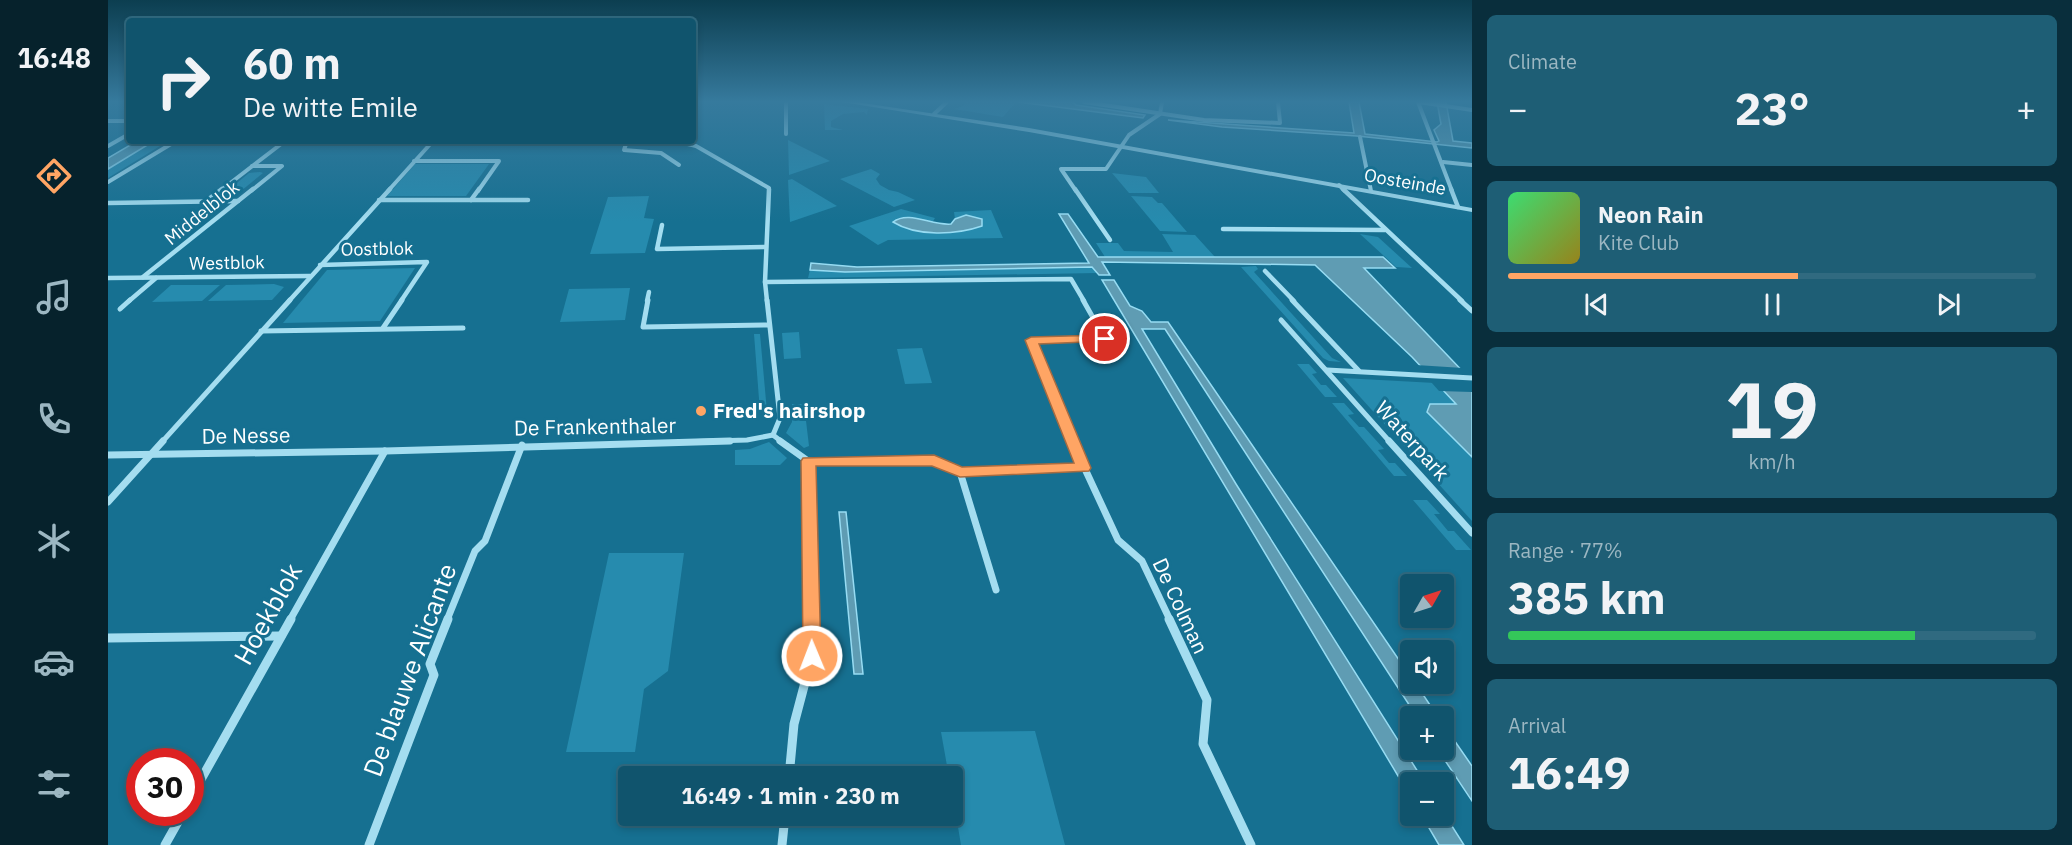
<!DOCTYPE html>
<meta charset="utf-8">
<style>
:root{--surface:#10546d;--page:#1e5e75;--text:#f1f3f6;--muted:#9cb7c2;--line:#306a80;--accent:#ffa564}
body{margin:0;font-family:"IBM Plex Sans",sans-serif;background:var(--page);color:var(--text);height:100vh;display:flex;flex-direction:column;font-size:22px;white-space:nowrap}
*{box-sizing:border-box;margin:0}
p{font-size:20px;color:var(--muted)}
.icon{flex:none;width:33px;height:33px;fill:none;stroke:currentColor;stroke-width:2;stroke-linecap:round;stroke-linejoin:round}
.map{position:relative;flex:1;overflow:hidden}
.details{display:flex;flex-direction:column;gap:15px;padding:15px;background:#092e3c;width:600px}
.details>*{flex:none}
.guide{position:absolute;left:18px;top:18px;width:570px;height:126px;border-radius:6px;box-shadow:0 3px 9px #0003,0 0 0 2px var(--line);background:#10546d;color:var(--text);overflow:hidden}
.needle{width:39px;rotate:51deg}
.tools{position:absolute;left:1292px;top:574px;display:grid;gap:12px}
.tools a{display:grid;place-items:center;width:54px;height:54px;border-radius:6px;background:var(--surface);box-shadow:0 3px 9px #0003,0 0 0 2px var(--line);font-size:30px}
.speed{position:absolute;left:18px;top:748px;display:flex;gap:12px;font-size:30px;font-weight:700;text-align:center}
.speed>*{display:grid;place-content:center;width:78px;height:78px;border-radius:50%;background:var(--surface);box-shadow:0 3px 9px #0003,0 0 0 2px var(--line);line-height:1}
.speed .limit{border:9px solid #d22;background:#fff;color:#111}
.pin{position:absolute;display:grid;place-items:center;width:51px;height:51px;color:#fff;margin:-26px;border:3px solid #fff;border-radius:50%;box-shadow:0 2px 6px #0007}
.me{position:absolute;width:66px;margin:-33px;rotate:359deg;stroke-linejoin:round;filter:drop-shadow(0 0 4px #0008)}
.turn{display:flex;align-items:center;gap:21px;height:126px;padding:0 18px;font-size:27px}
.turn .icon{width:78px;height:78px;stroke-width:2.5}
.turn b{display:block;font-size:42px;line-height:51px}
.big{font-size:45px;font-weight:800;line-height:1.1}
.details .tile{flex:1;display:flex;flex-direction:column;justify-content:center;gap:9px;min-width:0;padding:0 21px;border-radius:9px;background:var(--page)}
.details .dial{align-items:center;gap:0}
.dial b{font-size:78px;line-height:1}
.song{display:flex;align-items:center;gap:18px}
.cover{width:72px;height:72px;border-radius:9px;background:linear-gradient(135deg,hsl(140 70% 55%),hsl(50 70% 35%))}
.played{height:6px;border-radius:3px;background:linear-gradient(90deg,var(--accent) 55%,var(--line) 55%)}
.keys{display:flex;justify-content:space-around;direction:ltr}
.heat{display:flex;justify-content:space-between;align-items:center;font-size:33px;direction:ltr}
.charge{height:9px;border-radius:4px;background:linear-gradient(90deg,#34c759 77%,var(--line) 0)}
.trip{position:absolute;left:510px;top:766px;width:345px;height:60px;border-radius:6px;background:var(--surface);box-shadow:0 3px 9px #0003,0 0 0 2px var(--line);font-weight:800;line-height:60px;text-align:center}
main{display:flex;flex:1;min-height:0}
.dock{display:flex;flex-direction:column;width:108px;justify-content:space-around;align-items:center;background:#06222c;color:var(--muted)}
.dock .icon{width:42px;height:42px}
.dock .on{color:var(--accent)}
.dock b{font-size:27px;color:var(--text)}
.map>svg:first-child{display:block}
.green{fill:#268bae}
.water{fill:#5f9cb3;stroke:#97dcf3;stroke-width:1.5}
.pier{fill:#167091}
.lines{fill:none;stroke-linecap:round;stroke-linejoin:round}
.minor-far4{stroke:#a4ddf0;stroke-width:4}
.minor-far3{stroke:#a4ddf0;stroke-width:4.5}
.minor-far2{stroke:#a4ddf0;stroke-width:5}
.minor-far1{stroke:#a4ddf0;stroke-width:7}
.minor{stroke:#a4ddf0;stroke-width:9}
.tertiary{fill:#a4ddf0;fill-rule:evenodd}
.route{fill:#ffa564;stroke:#a66b41;stroke-width:1.5}
.poi-dot{fill:#ffa564;stroke:#167091;stroke-width:2}
.labels{text-anchor:middle;stroke-width:6;stroke-linejoin:round;paint-order:stroke}
.far-street-label{font-size:18px;fill:#fff;stroke:#167091}
.poi-label{font-size:21px;font-weight:bold;fill:#fff;stroke:#167091;text-anchor:start}
.street-label{font-size:21px;fill:#fff;stroke:#167091}
.near-street-label{font-size:26px;fill:#fff;stroke:#167091}
</style>
<main>
<nav class="dock">
<b>16:48</b>
<svg class="icon on" aria-label="directions" viewBox="0 0 24 24"><path d="M12 3l9 9-9 9-9-9zM9 14v-3h6M13 9l2 2-2 2"/></svg>
<svg class="icon" aria-label="music" viewBox="0 0 24 24"><path d="M9 18V5l10-2v13"/><circle cx="6" cy="18" r="3"/><circle cx="16" cy="16" r="3"/></svg>
<svg class="icon" aria-label="phone" viewBox="0 0 24 24"><path d="M5 4h4l2 5-3 2q2 4 5 5l2-3 5 2v4C11 20 4 13 5 4z"/></svg>
<svg class="icon" aria-label="climate" viewBox="0 0 24 24"><path d="M12 3v18M4 7l16 10M4 17L20 7"/></svg>
<svg class="icon" aria-label="car" viewBox="0 0 24 24"><path d="M5 17H2v-5l4-1 3-4h7l3 4 3 1v5h-3M9 17h6M6 11h13"/><circle cx="7" cy="17" r="2"/><circle cx="17" cy="17" r="2"/></svg>
<svg class="icon" aria-label="filters" viewBox="0 0 24 24"><path d="M4 7h16M4 17h16"/><circle cx="9" cy="7" r="2"/><circle cx="15" cy="17" r="2"/></svg>
</nav>
<div class="map">
<svg width="1364" height="845" viewBox="0 0 1364 845">
<rect width="100%" height="100%" fill="#167091"/>
<!-- green -->
<g class="green">
<path d="M 858,102 L 908,102 L 895,117 L 846,109 L 855,106 Z"/>
<path d="M 716,104 L 760,109 L 759,115 L 756,112 L 735,114 L 723,121 L 723,127 L 735,130 L 717,130 Z"/>
<path d="M 680,140 L 722,161 L 681,175 Z"/>
<path d="M 46,141 L 60,141 L 0,178 L 0,169 Z"/>
<path d="M 307,164 L 381,164 L 358,196 L 279,196 Z"/>
<path d="M 763,169 L 772,174 L 768,179 L 772,185 L 781,190 L 790,192 L 807,200 L 786,207 L 732,179 Z"/>
<path d="M 152,172 L 155,173 L 128,195 L 114,198 L 113,196 L 141,173 Z"/>
<path d="M 1004,173 L 1038,177 L 1051,193 L 1021,193 Z"/>
<path d="M 684,179 L 729,206 L 682,222 L 680,180 Z"/>
<path d="M 541,196 L 536,218 L 546,219 L 537,253 L 482,254 L 500,197 Z"/>
<path d="M 1023,196 L 1044,197 L 1050,203 L 1054,203 L 1079,232 L 1052,231 Z"/>
<path d="M 793,209 L 827,218 L 824,223 L 802,217 L 788,219 L 865,229 L 853,216 L 847,219 L 846,212 L 883,210 L 895,238 L 780,240 L 770,245 L 741,226 Z"/>
<path d="M 1054,234 L 1087,235 L 1107,257 L 997,257 L 988,243 L 1010,243 L 1016,251 L 1065,252 Z"/>
<path d="M 1252,234 L 1270,237 L 1304,268 L 1288,267 Z"/>
<path d="M 1148,266 L 1150,269 L 1146,272 L 1224,358 L 1233,362 L 1221,361 L 1215,358 L 1133,267 Z"/>
<path d="M 984,267 L 989,273 L 700,278 L 702,270 L 737,272 Z"/>
<path d="M 307,268 L 272,321 L 175,323 L 219,270 Z"/>
<path d="M 166,284 L 176,287 L 164,300 L 100,301 L 118,285 Z"/>
<path d="M 63,285 L 112,285 L 94,301 L 44,302 Z"/>
<path d="M 522,288 L 517,320 L 452,322 L 461,289 Z"/>
<path d="M 691,332 L 693,358 L 676,359 L 674,333 Z"/>
<path d="M 646,334 L 652,334 L 659,412 L 652,412 Z"/>
<path d="M 814,348 L 824,383 L 797,384 L 789,349 Z"/>
<path d="M 1189,364 L 1201,364 L 1209,373 L 1204,374 L 1213,385 L 1218,385 L 1229,397 L 1217,397 Z"/>
<path d="M 1235,378 L 1364,385 L 1364,521 Z"/>
<path d="M 1224,403 L 1236,403 L 1246,414 L 1240,415 L 1251,427 L 1256,427 L 1276,449 L 1270,450 L 1281,463 L 1287,463 L 1299,476 L 1286,476 Z"/>
<path d="M 684,404 L 696,404 L 701,446 L 696,448 L 678,433 L 684,422 Z"/>
<path d="M 661,442 L 679,458 L 672,465 L 627,465 L 627,450 L 642,449 Z"/>
<path d="M 1305,500 L 1319,500 L 1332,514 L 1326,514 L 1340,531 L 1346,531 L 1363,550 L 1348,550 Z"/>
<path d="M 501,553 L 576,553 L 560,671 L 536,689 L 527,752 L 458,752 Z"/>
<path d="M 927,731 L 957,845 L 853,845 L 845,797 L 844,777 L 841,777 L 833,732 Z"/>
</g>
<!-- water -->
<g class="water">
<path d="M 910,102 L 965,102 L 968,105 L 1037,115 L 1035,118 Z"/>
<path d="M 1241,102 L 1251,102 L 1257,134 L 1329,142 L 1331,141 L 1326,130 L 1333,124 L 1329,102 L 1338,102 L 1345,141 L 1364,143 L 1364,148 L 1249,136 L 1114,127 L 1060,120 L 1246,133 Z"/>
<path d="M 29,141 L 46,141 L 0,169 L 0,158 Z"/>
<path d="M 951,214 L 960,214 L 990,257 L 1275,257 L 1287,268 L 1256,268 L 1364,381 L 1364,457 L 1319,412 L 1322,404 L 1348,404 L 1304,357 L 1207,265 L 994,262 L 1002,275 L 991,275 L 984,267 L 737,272 L 702,270 L 703,263 L 749,267 L 981,263 Z"/>
<path d="M 858,215 L 874,219 L 874,226 C 848,235 809,237 785,222 C 801,210 824,226 843,224 L 847,219 Z"/>
<path d="M 994,280 L 1006,280 L 1022,306 L 1034,311 L 1043,322 L 1060,322 L 1302,676 L 1302,684 L 1308,684 L 1330,717 L 1309,717 L 1057,329 L 1034,329 L 1128,484 L 1317,783 L 1302,783 L 1302,796 Z"/>
<path d="M 731,512 L 738,512 L 755,674 L 746,674 Z"/>
<path d="M 1335,724 L 1364,766 L 1364,801 L 1330,750 L 1335,750 Z"/>
<path d="M 1335,812 L 1356,845 L 1331,845 L 1314,816 L 1335,816 Z"/>
</g>
<!-- pier -->
<path class="pier" d="M 1308,365 L 1355,368 L 1364,377 L 1364,392 L 1331,391 Z"/>
<g class="lines">
<!-- minor-far4 -->
<g class="minor-far4">
<path d="M 678,102 L 678,134"/>
<path d="M 976,102 L 1096,120 L 1172,123 L 1170,102"/>
<path d="M 1310,102 L 1344,191"/>
<path d="M 1311,102 L 1364,110"/>
<path d="M 826,114 L 839,102"/>
<path d="M 1252,137 L 1263,191"/>
<path d="M 519,141 L 516,150 L 553,153 L 571,165"/>
<path d="M 567,141 L 588,146 L 661,188 L 661,191"/>
<path d="M 0,146 L 21,134"/>
<path d="M 306,161 L 391,161 L 370,191"/>
<path d="M 1335,162 L 1364,165"/>
<path d="M 0,182 L 68,141"/>
<path d="M 1231,185 L 1237,191"/>
<path d="M 112,191 L 177,141"/>
<path d="M 143,191 L 174,166 L 144,166"/>
<path d="M 280,191 L 325,141"/>
<path d="M 968,191 L 953,169 L 998,169 L 1021,135 L 1052,114 L 1054,102"/>
</g>
<!-- minor-far3 -->
<g class="minor-far3">
<path d="M 967,189 L 1002,240"/>
<path d="M 1235,189 L 1354,301"/>
<path d="M 1343,189 L 1350,207"/>
<path d="M 271,200 L 420,200"/>
<path d="M 363,200 L 371,189"/>
<path d="M 98,201 L 114,189"/>
<path d="M 0,203 L 130,201"/>
<path d="M 554,225 L 549,249 L 658,247"/>
<path d="M 1115,229 L 1277,230"/>
<path d="M 212,265 L 319,262 L 293,301"/>
<path d="M 1157,271 L 1186,301"/>
<path d="M 35,277 L 145,189"/>
<path d="M 0,278 L 202,276"/>
<path d="M 657,282 L 963,279 L 976,301"/>
<path d="M 21,301 L 48,278"/>
<path d="M 181,301 L 282,189"/>
<path d="M 539,301 L 541,292"/>
<path d="M 659,301 L 657,282 L 661,189"/>
</g>
<!-- minor-far2 -->
<g class="minor-far2">
<path d="M 540,300 L 535,327 L 661,325"/>
<path d="M 659,300 L 672,418 L 665,435"/>
<path d="M 1184,300 L 1251,371"/>
<path d="M 1352,300 L 1364,311"/>
<path d="M 12,309 L 22,300"/>
<path d="M 1173,320 L 1282,442"/>
<path d="M 275,328 L 294,300"/>
<path d="M 153,331 L 355,328"/>
<path d="M 1219,370 L 1364,378"/>
<path d="M 665,435 L 674,442"/>
<path d="M 54,442 L 182,300"/>
<path d="M 572,442 L 639,440 L 665,435"/>
<path d="M 964,442 L 923,340 L 997,339 L 975,300"/>
</g>
<!-- minor-far1 -->
<g class="minor-far1">
<path d="M 672,441 L 700,461"/>
<path d="M 964,441 L 1010,540 L 1034,561 L 1062,620"/>
<path d="M 1281,441 L 1364,533"/>
<path d="M 0,455 L 277,451 L 622,441"/>
<path d="M 852,472 L 888,590"/>
<path d="M 0,502 L 55,441"/>
<path d="M 182,620 L 277,451"/>
<path d="M 339,620 L 367,551 L 377,541 L 414,445"/>
<path d="M 703,620 L 700,461 L 826,460 L 852,472 L 975,468"/>
</g>
<!-- minor -->
<g class="minor">
<path d="M 1061,619 L 1099,700 L 1095,744 L 1143,845"/>
<path d="M 0,638 L 173,636"/>
<path d="M 681,777 L 686,724 L 704,656 L 703,619"/>
<path d="M 82,799 L 183,619"/>
<path d="M 57,845 L 75,813"/>
<path d="M 261,845 L 326,675 L 322,664 L 340,619"/>
<path d="M 674,845 L 677,816"/>
</g>
<!-- tertiary -->
<g class="tertiary">
<path d="M 734,102 L 748,102 L 921,128 L 1364,208 L 1364,212 L 921,132 Z"/>
<rect x="0" y="119" width="21" height="4"/>
</g>
</g>
<!-- sky -->
<linearGradient id="sky" x2="0" y2="1"><stop stop-color="#0c3e50"/><stop offset="0.46" stop-color="#367a9d"/><stop offset="1" stop-color="#367a9d" stop-opacity="0"/></linearGradient>
<rect width="1364" height="221" fill="url(#sky)"/>
<!-- route -->
<path class="route" d="M 997,335 L 1001,336 L 1001,341 L 931,344 L 983,468 L 981,471 L 852,477 L 824,466 L 708,466 L 713,656 L 710,662 L 704,664 L 697,662 L 695,656 L 693,461 L 695,458 L 826,455 L 854,467 L 966,463 L 917,340 L 923,337 Z"/>
<!-- markers -->
<circle class="poi-dot" cx="593" cy="411" r="6"/>
<g class="labels">
<!-- far-street labels -->
<g class="far-street-label">
<text transform="translate(1297 182) rotate(10)" y="6">Oosteinde</text>
<text transform="translate(94 213) rotate(-39)" y="6">Middelblok</text>
<text transform="translate(269 249) rotate(-1)" y="6">Oostblok</text>
<text transform="translate(119 263) rotate(-1)" y="6">Westblok</text>
</g>
<!-- poi labels -->
<g class="poi-label">
<text x="605" y="418">Fred's hairshop</text>
</g>
<!-- street labels -->
<g class="street-label">
<text transform="translate(487 427) rotate(-1)" y="7">De Frankenthaler</text>
<text transform="translate(138 436) rotate(-1)" y="7">De Nesse</text>
<text transform="translate(1304 441) rotate(48)" y="7">Waterpark</text>
<text transform="translate(1072 606) rotate(65)" y="7">De Colman</text>
</g>
<!-- near-street labels -->
<g class="near-street-label">
<text transform="translate(160 614) rotate(-61)" y="9">Hoekblok</text>
<text transform="translate(302 670) rotate(-70)" y="9">De blauwe Alicante</text>
</g>
</g>
</svg>
<div class="tools">
<a><svg class="needle" viewBox="-14 -14 28 28"><path d="M0-13l5 13h-10z" fill="#e53935"/><path d="M0 13l5-13h-10z" fill="#9cb7c2"/></svg></a>
<a><svg class="icon" aria-label="sound" viewBox="0 0 24 24"><path d="M4 9h4l5-4v14l-5-4H4zM17 9q2 3 0 6"/></svg></a>
<a>+</a>
<a>−</a>
</div>
<div class="speed"><div class="limit">30</div></div>
<div class="pin" style="left:997px;top:339px;background:#d93025"><svg class="icon" aria-label="arrive" viewBox="0 0 24 24"><path d="M6 21V4h12l-3 4 3 4H6"/></svg></div>
<svg class="me" style="left:704px;top:656px" viewBox="-20 -20 40 40"><circle r="17" fill="#ffa564" stroke="#fff" stroke-width="3"/><path d="M0-11L8 9 0 5-8 9z" fill="#fff"/></svg>
<div class="trip">16:49 · 1 min · 230 m</div>
<div class="guide">
<div class="turn"><svg class="icon" aria-label="right" viewBox="0 0 24 24"><path d="M7 20v-9h11M14 6l5 5-5 5"/></svg><div><b>60 m</b>De witte Emile</div></div>
</div>
</div>
<section class="details">
<div class="tile"><p>Climate</p>
<div class="heat"><a>−</a><b class="big">23°</b><a>+</a></div>
</div>
<div class="tile">
<div class="song"><i class="cover"></i><div><b>Neon Rain</b><p>Kite Club</p></div></div>
<div class="played"></div>
<div class="keys"><svg class="icon" aria-label="previous" viewBox="0 0 24 24"><path d="M18 5L8 12l10 7zM5 5v14"/></svg><svg class="icon" aria-label="pause" viewBox="0 0 24 24"><path d="M8 5v14M16 5v14"/></svg><svg class="icon" aria-label="next" viewBox="0 0 24 24"><path d="M6 5l10 7-10 7zM19 5v14"/></svg></div>
</div>
<div class="tile dial"><b>19</b><p>km/h</p></div>
<div class="tile"><p>Range · 77%</p><b class="big">385 km</b><div class="charge"></div></div>
<div class="tile"><p>Arrival</p><b class="big">16:49</b></div>
</section>
</main>
